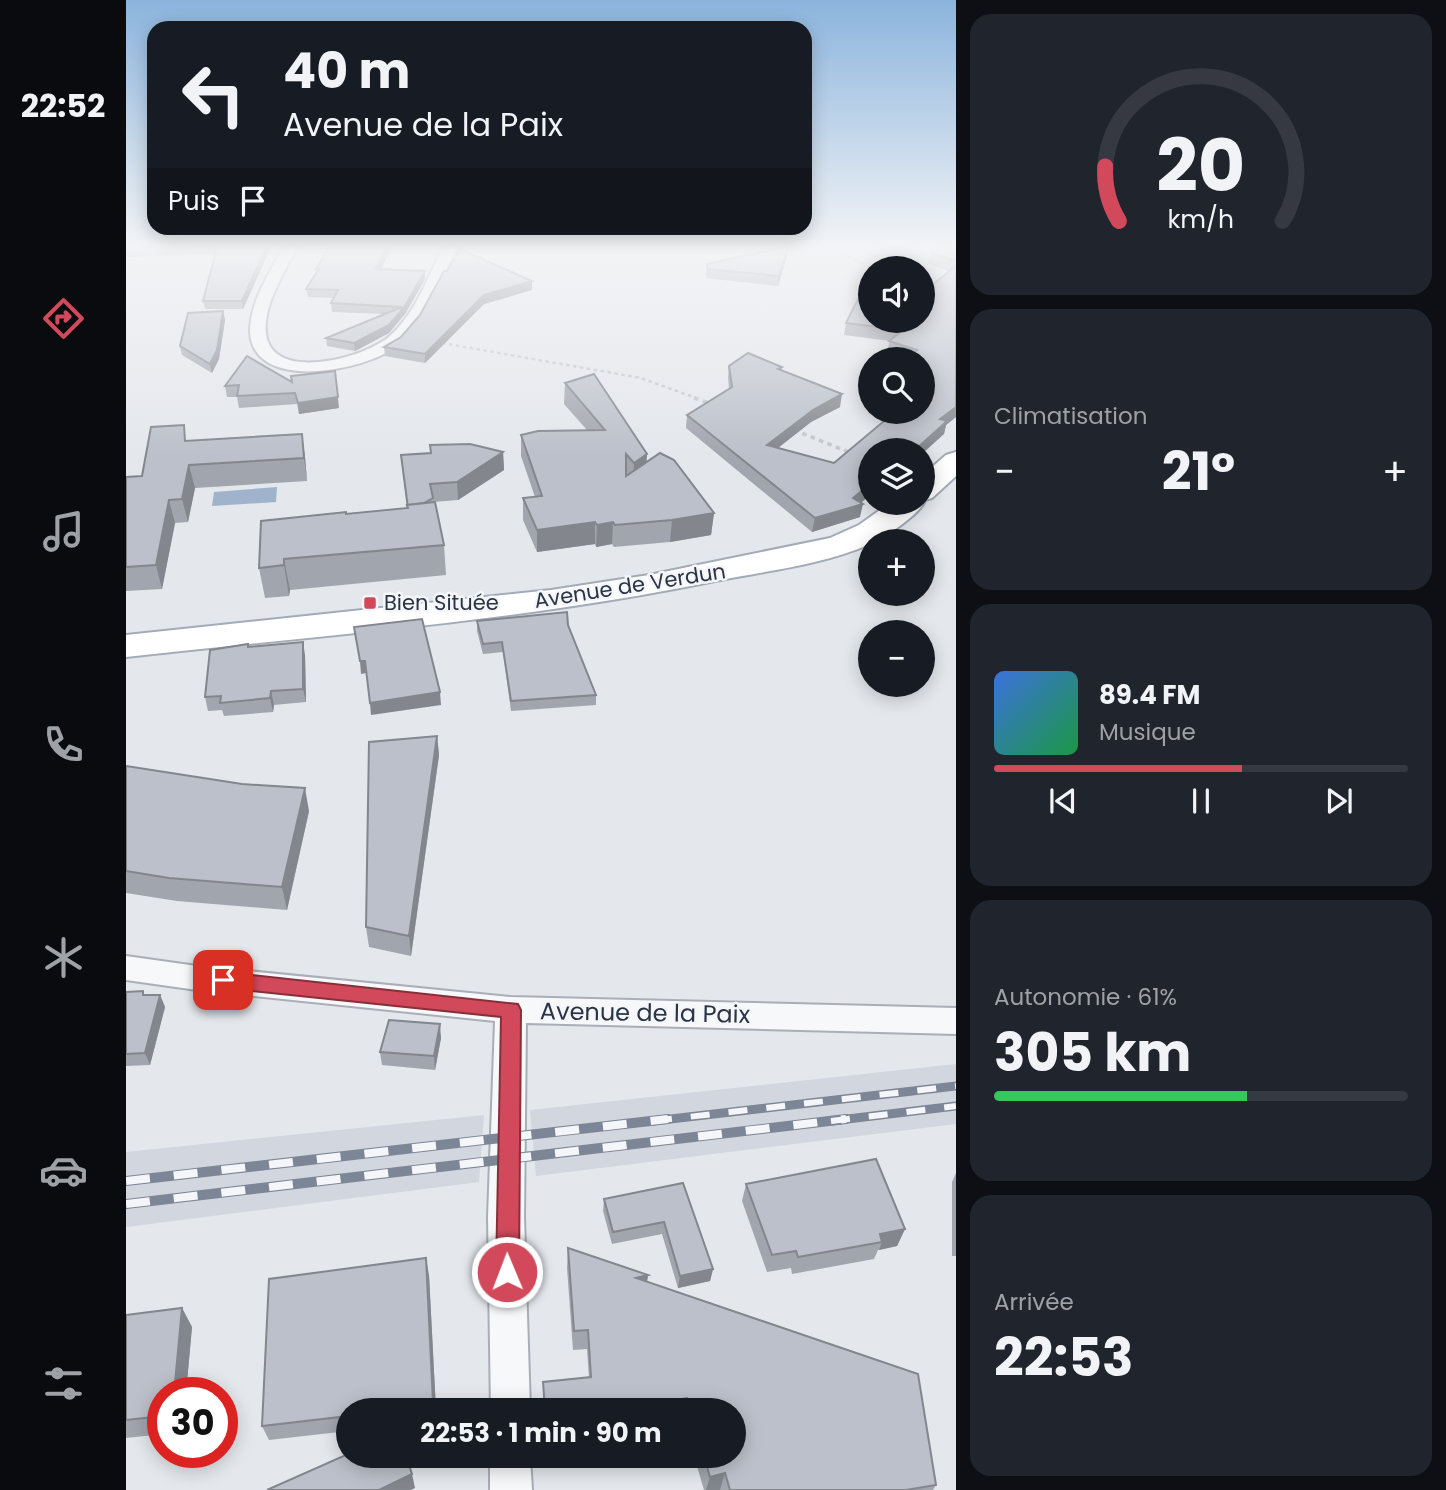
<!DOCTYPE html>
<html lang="fr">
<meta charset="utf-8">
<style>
:root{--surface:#171b24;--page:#20242c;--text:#f1f3f6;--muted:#9ea1a6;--line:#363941;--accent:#d1495b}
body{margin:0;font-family:Poppins,sans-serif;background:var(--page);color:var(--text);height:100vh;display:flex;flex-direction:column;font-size:26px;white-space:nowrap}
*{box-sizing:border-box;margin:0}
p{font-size:23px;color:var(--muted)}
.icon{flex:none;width:38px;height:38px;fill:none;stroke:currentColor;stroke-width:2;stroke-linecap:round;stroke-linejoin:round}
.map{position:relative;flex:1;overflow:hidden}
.details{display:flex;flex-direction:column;gap:14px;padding:14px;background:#0d0f14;width:490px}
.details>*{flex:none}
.guide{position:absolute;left:21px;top:21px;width:665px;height:214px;border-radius:21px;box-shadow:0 4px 18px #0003;background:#171b24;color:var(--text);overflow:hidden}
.tools{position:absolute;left:732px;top:256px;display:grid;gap:14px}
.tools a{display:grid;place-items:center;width:77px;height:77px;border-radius:50%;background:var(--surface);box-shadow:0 4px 18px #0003;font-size:35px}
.speed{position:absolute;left:21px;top:1377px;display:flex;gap:14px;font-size:35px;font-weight:700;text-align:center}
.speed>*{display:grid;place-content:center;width:91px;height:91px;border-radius:50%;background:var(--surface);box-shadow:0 4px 18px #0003;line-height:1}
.speed .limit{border:10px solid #d22;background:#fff;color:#111}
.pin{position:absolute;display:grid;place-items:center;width:60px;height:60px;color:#fff;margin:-30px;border-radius:14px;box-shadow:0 4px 10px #0006}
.me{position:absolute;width:77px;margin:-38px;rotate:359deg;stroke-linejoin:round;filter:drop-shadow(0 0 5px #0008)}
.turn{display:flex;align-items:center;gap:24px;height:147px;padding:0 21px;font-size:32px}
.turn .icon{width:91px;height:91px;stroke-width:2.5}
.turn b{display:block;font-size:49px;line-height:60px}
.then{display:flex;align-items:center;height:66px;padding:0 21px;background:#0003;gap:14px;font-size:26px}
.big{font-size:52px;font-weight:700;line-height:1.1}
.details .card{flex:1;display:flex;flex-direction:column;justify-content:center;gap:10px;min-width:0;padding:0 24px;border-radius:21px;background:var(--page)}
.details .dial{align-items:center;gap:0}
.dial svg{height:182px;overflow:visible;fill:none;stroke:var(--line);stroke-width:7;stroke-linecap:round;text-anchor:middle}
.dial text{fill:var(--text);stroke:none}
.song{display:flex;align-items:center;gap:21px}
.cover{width:84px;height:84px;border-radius:10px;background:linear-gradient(135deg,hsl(220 70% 55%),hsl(140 70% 35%))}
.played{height:7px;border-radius:4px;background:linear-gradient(90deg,var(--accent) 60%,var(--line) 60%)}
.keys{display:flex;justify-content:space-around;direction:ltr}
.heat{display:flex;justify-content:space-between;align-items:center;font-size:38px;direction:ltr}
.charge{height:10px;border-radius:5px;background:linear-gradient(90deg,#34c759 61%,var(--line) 0)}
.trip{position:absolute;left:210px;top:1398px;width:410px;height:70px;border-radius:35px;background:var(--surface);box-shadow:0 4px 18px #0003;font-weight:700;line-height:70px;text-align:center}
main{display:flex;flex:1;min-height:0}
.menu{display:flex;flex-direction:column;width:126px;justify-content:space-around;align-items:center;background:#090b0e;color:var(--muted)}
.menu .icon{width:49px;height:49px}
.menu .active{color:var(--accent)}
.menu b{font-size:32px;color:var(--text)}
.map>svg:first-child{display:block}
.built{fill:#d2d6de}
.water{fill:#9fb4cc}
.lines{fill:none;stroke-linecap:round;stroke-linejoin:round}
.minor-casing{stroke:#a9aeb7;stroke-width:4}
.primary-casing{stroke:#a3abb8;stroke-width:4}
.path-far1{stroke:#c2c5cb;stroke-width:2.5;stroke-dasharray:3.5 3.5;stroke-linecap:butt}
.path{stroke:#c2c5cb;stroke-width:3.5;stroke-dasharray:4.5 4.5;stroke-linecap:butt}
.minor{fill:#f7f8fa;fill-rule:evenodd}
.primary{fill:#fff;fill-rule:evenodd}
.rail-far1-casing{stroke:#7d8696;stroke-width:9}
.rail-casing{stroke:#7d8696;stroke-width:10}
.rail-far1{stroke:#f4f6f9;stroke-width:6;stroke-dasharray:19;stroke-linecap:butt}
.rail{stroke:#f4f6f9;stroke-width:8;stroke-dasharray:24;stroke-linecap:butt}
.wall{fill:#a1a5ae}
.shaded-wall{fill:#83868d}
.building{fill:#bbc0ca;stroke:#83868d;stroke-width:2}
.route{fill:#d1495b;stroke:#882f3b;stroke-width:2}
.poi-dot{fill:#d1495b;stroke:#f4f6f9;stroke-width:2.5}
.labels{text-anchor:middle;stroke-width:5;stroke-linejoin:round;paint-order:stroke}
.street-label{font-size:21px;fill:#2b3445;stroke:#f4f6f9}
.poi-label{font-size:21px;fill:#2b3445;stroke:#f4f6f9;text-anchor:start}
.near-street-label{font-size:24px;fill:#2b3445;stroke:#f4f6f9}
</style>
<main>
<nav class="menu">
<b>22:52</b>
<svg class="icon active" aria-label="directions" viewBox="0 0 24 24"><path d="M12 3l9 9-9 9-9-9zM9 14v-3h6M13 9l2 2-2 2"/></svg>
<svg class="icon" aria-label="music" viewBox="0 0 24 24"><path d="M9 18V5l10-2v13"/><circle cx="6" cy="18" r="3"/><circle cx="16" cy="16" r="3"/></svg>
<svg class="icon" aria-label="phone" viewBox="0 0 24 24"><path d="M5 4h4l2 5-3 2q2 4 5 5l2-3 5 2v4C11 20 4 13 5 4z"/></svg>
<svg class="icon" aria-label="climate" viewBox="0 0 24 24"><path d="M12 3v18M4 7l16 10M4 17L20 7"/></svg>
<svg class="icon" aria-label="car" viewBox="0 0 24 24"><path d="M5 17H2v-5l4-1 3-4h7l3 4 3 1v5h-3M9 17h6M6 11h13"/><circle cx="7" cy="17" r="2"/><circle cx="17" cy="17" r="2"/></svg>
<svg class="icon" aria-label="filters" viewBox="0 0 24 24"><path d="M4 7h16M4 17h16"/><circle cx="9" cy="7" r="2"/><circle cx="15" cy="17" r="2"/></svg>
</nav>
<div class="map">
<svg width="830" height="1490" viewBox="0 0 830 1490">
<rect width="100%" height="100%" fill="#e4e7ec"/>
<!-- built -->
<g class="built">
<path d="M 830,1064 L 830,1124 L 410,1176 L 404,1110 Z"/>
<path d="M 358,1115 L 353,1182 L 0,1227 L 0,1152 Z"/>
</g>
<!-- water -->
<path class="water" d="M 151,487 L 150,502 L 86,506 L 88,492 Z"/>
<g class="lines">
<!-- minor casing -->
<g class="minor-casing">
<g id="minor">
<path d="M 157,247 L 171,247 C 159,272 137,304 140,333 C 145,384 241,358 265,335 C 290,312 302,277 317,247 L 331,247 C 314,280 302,319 274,344 C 244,370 126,395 124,331 C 124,302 144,272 157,247 Z"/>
<path d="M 0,956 L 71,966 L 385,997 L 830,1008 L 830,1034 L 400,1023 L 398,1217 L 404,1410 L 365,1410 L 362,1217 L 369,1021 L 71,990 L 0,980 Z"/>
<path d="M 364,1456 L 404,1456 L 406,1490 L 364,1490 Z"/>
</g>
</g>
<!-- primary casing -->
<g class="primary-casing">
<path id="primary" d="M 830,452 L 830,476 L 806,498 L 799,500 C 797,511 757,541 744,541 L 744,544 C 697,565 640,571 589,581 C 396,621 197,635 0,657 L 0,635 L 425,590 L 523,575 L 704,538 L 733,525 L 765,502 L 796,502 L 796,476 L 820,455 Z"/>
</g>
<!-- path-far1 -->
<g class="path-far1">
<path d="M 703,247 L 745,268"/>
<path d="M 316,343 L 515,378 L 573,399"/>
</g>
<!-- path -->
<g class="path">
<path d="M 568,398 L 586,404"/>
<path d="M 668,430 L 725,453"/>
</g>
<!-- minor -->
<use href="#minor" class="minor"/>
<!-- primary -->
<use href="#primary" class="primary"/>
<!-- rail-far1 casing -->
<g class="rail-far1-casing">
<g id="rail-far1">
<path d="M 527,1121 L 830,1086"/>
<path d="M 705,1121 L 830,1106"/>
</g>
</g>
<!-- rail casing -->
<g class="rail-casing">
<g id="rail">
<path d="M 0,1181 L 542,1119"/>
<path d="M 0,1204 L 720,1119"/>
</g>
</g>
<!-- rail-far1 -->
<use href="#rail-far1" class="rail-far1"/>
<!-- rail -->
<use href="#rail" class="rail"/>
</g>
<!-- wall -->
<g class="wall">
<path d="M 0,247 L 145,247 L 117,309 L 79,309 L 77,301 L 89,254 L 0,257 Z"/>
<path d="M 266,247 L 255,270 L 299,271 L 299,279 L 279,314 L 263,333 L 229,351 L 201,346 L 200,338 L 258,314 L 206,312 L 205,303 L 208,298 L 182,297 L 180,289 L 190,273 L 190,269 Z"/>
<path d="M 662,247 L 661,256 L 652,286 L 580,278 L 581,264 Z"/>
<path d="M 830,247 L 830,417 L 820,425 L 818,434 L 744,450 L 744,495 L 735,503 L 734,517 L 686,532 L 560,428 L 561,415 L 603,389 L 602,378 L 603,366 L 656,367 L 655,370 L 714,407 L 685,422 L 652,448 L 708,463 L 796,411 L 796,359 L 778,359 L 760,353 L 764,341 L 718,335 L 720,323 L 744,320 L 796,320 L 823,271 L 802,264 L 805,253 Z"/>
<path d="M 406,281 L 406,290 L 358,304 L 299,363 L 259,356 L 258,347 Z"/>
<path d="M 97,311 L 99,320 L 93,359 L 86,373 L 56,355 L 54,346 Z"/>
<path d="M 121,356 L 213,408 L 173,414 L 171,404 L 113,408 L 111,397 L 101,397 L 99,386 Z"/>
<path d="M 439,383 L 520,462 L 588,513 L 585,535 L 544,542 L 488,547 L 486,544 L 470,547 L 469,544 L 411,552 L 397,520 L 397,498 L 409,497 L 395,456 L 395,435 L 461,430 L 438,404 Z"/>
<path d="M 61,441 L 179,457 L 181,481 L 69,488 L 62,522 L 49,523 L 36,589 L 0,591 L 0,477 L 16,476 Z"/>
<path d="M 377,452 L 378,470 L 332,500 L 307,502 L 318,545 L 320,575 L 164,590 L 163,596 L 139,598 L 133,568 L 220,514 L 281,508 L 275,455 Z"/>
<path d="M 351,621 L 470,695 L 470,705 L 385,711 L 377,652 L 357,654 L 351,631 Z"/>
<path d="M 122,647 L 179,655 L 180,702 L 148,705 L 147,712 L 98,716 L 96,710 L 82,711 L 79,697 Z"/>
<path d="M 311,736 L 313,755 L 285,956 L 243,947 L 240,927 Z"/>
<path d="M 0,766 L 183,811 L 161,910 L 51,901 L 0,893 Z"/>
<path d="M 0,992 L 19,995 L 34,995 L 39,1007 L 24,1065 L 0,1066 Z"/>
<path d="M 315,1038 L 309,1070 L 256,1065 L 254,1052 Z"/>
<path d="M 830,1173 L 830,1259 L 830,1256 L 826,1256 L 826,1182 Z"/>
<path d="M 557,1183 L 587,1269 L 584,1281 L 552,1288 L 536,1234 L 486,1244 L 477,1211 L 478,1199 Z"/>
<path d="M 620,1184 L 779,1229 L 771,1246 L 752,1250 L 748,1259 L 666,1274 L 665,1268 L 641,1272 L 616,1201 Z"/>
<path d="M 442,1248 L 522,1275 L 521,1282 L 810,1485 L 807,1490 L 578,1490 L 568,1456 L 607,1456 L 607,1410 L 417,1410 L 417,1382 L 463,1378 L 461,1349 L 447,1350 L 441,1268 Z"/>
<path d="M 303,1275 L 310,1410 L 222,1410 L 222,1431 L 143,1440 L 136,1426 Z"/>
<path d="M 56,1308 L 66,1327 L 60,1393 L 37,1393 L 37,1434 L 0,1438 L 0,1315 Z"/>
<path d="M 421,1456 L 498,1456 L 497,1461 L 421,1467 Z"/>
</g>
<!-- shaded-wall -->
<g class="shaded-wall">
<path d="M 140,247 L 145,247 L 117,309 L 116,301 Z"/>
<path d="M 261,247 L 266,247 L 251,277 L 250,269 Z"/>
<path d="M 662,247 L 661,256 L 652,286 L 653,276 Z"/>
<path d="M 299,271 L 299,279 L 279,314 L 263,333 L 229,351 L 228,343 L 263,325 Z"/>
<path d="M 406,281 L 406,290 L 358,304 L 299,363 L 299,354 L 358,295 Z"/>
<path d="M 97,311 L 99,320 L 93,359 L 86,373 L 84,364 Z"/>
<path d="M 209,371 L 213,408 L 173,414 L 172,403 Z"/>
<path d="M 716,394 L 714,407 L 685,422 L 639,458 L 641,445 L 687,410 Z"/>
<path d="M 830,407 L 830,417 L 820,425 L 818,434 L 796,454 L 796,450 L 789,450 L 814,419 Z"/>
<path d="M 176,434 L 179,457 L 181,481 L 178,458 Z"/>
<path d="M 377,452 L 378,470 L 332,500 L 331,482 Z"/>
<path d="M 521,454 L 520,475 L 507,485 L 508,463 Z"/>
<path d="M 63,465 L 69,488 L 62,522 L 56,499 Z"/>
<path d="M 744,484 L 744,495 L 732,505 L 737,504 L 734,517 L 686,532 L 689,518 L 727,498 Z"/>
<path d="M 43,500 L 49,523 L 36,589 L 30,565 Z"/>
<path d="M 588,513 L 585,535 L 544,542 L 546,520 Z"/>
<path d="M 469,522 L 469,544 L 411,552 L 411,530 Z"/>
<path d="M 487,522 L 486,544 L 470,547 L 471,525 Z"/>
<path d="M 158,559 L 164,590 L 163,596 L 158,565 Z"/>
<path d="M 177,642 L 179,655 L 180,702 L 177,689 Z"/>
<path d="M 234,661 L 239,661 L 240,673 L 235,674 Z"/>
<path d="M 145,691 L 148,705 L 147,712 L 144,698 Z"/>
<path d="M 314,692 L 315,705 L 245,715 L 244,703 Z"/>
<path d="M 311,736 L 313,755 L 285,956 L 283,936 Z"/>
<path d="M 179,788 L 183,811 L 161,910 L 156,887 Z"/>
<path d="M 34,995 L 39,1007 L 24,1065 L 19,1053 Z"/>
<path d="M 314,1024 L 315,1038 L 309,1070 L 308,1056 Z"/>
<path d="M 779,1229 L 771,1246 L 753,1250 L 756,1242 L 754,1234 Z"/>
<path d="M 300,1258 L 303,1275 L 310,1410 L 307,1403 Z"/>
<path d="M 587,1269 L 584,1281 L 552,1288 L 554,1276 Z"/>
<path d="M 522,1275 L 519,1295 L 510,1278 Z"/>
<path d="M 56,1308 L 66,1327 L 60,1393 L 48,1393 Z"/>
<path d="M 599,1473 L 594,1490 L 580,1490 L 584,1477 Z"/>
<path d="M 286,1474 L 289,1488 L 285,1490 L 253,1490 Z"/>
</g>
<!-- building -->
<g class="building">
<path d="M 0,247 L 64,247 L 0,249 Z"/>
<path d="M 91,247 L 140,247 L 116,301 L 77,301 Z"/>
<path d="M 203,247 L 261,247 L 250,269 L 299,271 L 279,306 L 263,325 L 228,343 L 200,338 L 276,307 L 205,303 L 212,290 L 180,289 L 193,269 L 190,269 Z"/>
<path d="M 658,247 L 662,247 L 653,276 L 581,269 L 581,264 Z"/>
<path d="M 808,247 L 830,247 L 830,261 L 805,253 Z"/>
<path d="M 334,249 L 406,281 L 358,295 L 299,354 L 258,347 L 275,337 L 294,315 L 318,271 L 321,271 Z"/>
<path d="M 830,266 L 830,407 L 814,419 L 821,421 L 789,450 L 744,450 L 744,484 L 727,498 L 737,504 L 689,518 L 561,415 L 606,387 L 603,366 L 622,353 L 656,367 L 652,369 L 716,394 L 687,410 L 641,445 L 708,463 L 770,411 L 796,411 L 796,359 L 782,359 L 791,350 L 763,341 L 777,330 L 720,323 L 733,297 L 744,297 L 744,320 L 796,320 L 796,293 Z"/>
<path d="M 97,311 L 91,350 L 84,364 L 54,346 L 62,313 Z"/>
<path d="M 121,356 L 166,382 L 165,376 L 209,371 L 212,397 L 172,403 L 169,393 L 111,396 L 113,385 L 99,386 Z"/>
<path d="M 468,374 L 521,454 L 508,463 L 500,454 L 500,476 L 534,453 L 548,460 L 588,513 L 546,520 L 489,525 L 487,522 L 471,525 L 469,522 L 411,530 L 397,498 L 416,496 L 395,435 L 412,431 L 479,430 L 439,383 Z"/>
<path d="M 58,425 L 59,441 L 176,434 L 178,458 L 63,465 L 56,499 L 43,500 L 30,565 L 0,567 L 0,477 L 16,476 L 25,427 Z"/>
<path d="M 344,444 L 377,452 L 331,482 L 304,484 L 307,498 L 298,503 L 281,505 L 282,508 L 275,455 L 305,453 L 304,445 Z"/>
<path d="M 309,502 L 318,545 L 158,559 L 158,565 L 133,568 L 135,521 L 220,512 L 220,514 L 282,508 L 281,505 Z"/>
<path d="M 441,612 L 442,625 L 470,695 L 385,701 L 376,642 L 357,644 L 351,621 Z"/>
<path d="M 296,619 L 314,692 L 244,703 L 239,661 L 234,661 L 228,627 Z"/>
<path d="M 177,642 L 177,689 L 145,691 L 144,698 L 94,703 L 95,696 L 79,697 L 84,650 L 122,644 L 122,647 Z"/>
<path d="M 311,736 L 283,936 L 240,927 L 243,742 Z"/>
<path d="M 0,766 L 116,784 L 179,788 L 156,887 L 43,878 L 0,871 Z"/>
<path d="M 17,991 L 17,995 L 34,995 L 19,1053 L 0,1054 L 0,992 Z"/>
<path d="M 263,1020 L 314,1024 L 308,1056 L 254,1052 Z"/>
<path d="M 750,1159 L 779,1229 L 754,1234 L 756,1242 L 672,1257 L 670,1251 L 646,1255 L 620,1184 Z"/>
<path d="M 557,1183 L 587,1269 L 554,1276 L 538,1222 L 487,1232 L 478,1199 Z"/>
<path d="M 442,1248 L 522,1275 L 510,1278 L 792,1374 L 810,1485 L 780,1490 L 604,1490 L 599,1473 L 584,1477 L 578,1456 L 607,1456 L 607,1410 L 565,1410 L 561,1398 L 502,1410 L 419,1410 L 417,1382 L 465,1377 L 462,1330 L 448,1331 Z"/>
<path d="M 300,1258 L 307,1403 L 265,1410 L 222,1410 L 222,1416 L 136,1426 L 143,1279 Z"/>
<path d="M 56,1308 L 48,1393 L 37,1393 L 37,1416 L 0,1420 L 0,1315 Z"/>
<path d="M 222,1454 L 222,1456 L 280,1456 L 286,1474 L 253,1490 L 141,1490 Z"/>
</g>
<!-- sky -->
<linearGradient id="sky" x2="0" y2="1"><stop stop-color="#8bb4dd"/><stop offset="0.54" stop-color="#f3f4f6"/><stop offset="1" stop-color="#f3f4f6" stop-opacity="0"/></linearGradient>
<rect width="830" height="456" fill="url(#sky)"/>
<!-- route -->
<path class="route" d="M 97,972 L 392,1004 L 395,1010 L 393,1272 L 390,1280 L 381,1284 L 373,1280 L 370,1272 L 375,1017 L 97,988 L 90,986 L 87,980 L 90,975 Z"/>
<!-- markers -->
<rect class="poi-dot" x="237" y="596" width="14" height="14" rx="3.5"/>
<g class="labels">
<!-- street labels -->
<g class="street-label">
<text transform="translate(504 586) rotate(-9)" y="7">Avenue de Verdun</text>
</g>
<!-- poi labels -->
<g class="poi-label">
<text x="258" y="610">Bien Située</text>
</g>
<!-- near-street labels -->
<g class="near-street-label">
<text transform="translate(519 1013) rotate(1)" y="8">Avenue de la Paix</text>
</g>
</g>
</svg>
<div class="tools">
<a><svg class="icon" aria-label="sound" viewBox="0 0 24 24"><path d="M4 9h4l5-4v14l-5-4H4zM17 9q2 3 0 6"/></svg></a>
<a><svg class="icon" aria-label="search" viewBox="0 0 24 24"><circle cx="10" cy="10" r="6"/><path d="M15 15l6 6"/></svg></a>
<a><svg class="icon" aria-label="layers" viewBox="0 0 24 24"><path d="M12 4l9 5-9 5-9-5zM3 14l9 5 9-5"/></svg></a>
<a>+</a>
<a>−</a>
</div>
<div class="speed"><div class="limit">30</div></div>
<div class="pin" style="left:97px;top:980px;background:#d93025"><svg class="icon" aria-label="arrive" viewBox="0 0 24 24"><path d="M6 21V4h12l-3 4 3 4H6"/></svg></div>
<svg class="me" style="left:381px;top:1272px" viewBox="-20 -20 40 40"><circle r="17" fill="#d1495b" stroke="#fff" stroke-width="3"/><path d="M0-11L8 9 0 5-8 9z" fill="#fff"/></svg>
<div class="trip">22:53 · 1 min · 90 m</div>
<div class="guide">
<div class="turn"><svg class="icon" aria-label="left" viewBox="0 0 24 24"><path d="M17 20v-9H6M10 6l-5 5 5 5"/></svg><div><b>40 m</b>Avenue de la Paix</div></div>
<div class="then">Puis<svg class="icon" aria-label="arrive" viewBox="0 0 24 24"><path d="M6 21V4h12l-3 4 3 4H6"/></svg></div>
</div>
</div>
<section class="details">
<div class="card dial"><svg viewBox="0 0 100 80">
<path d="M14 69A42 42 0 1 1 86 69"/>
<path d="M14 69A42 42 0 0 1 8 45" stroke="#d1495b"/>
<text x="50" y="56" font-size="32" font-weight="700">20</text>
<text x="50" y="72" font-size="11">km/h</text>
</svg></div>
<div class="card"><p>Climatisation</p>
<div class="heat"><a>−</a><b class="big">21°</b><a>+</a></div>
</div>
<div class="card">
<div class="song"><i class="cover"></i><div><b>89.4 FM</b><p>Musique</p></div></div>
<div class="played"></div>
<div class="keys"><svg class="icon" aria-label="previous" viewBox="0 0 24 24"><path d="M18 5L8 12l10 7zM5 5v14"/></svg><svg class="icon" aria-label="pause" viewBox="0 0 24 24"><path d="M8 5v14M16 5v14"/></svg><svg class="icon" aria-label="next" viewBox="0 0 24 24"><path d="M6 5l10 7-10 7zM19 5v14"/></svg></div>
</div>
<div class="card"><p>Autonomie · 61%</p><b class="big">305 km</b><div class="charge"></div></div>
<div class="card"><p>Arrivée</p><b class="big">22:53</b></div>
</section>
</main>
